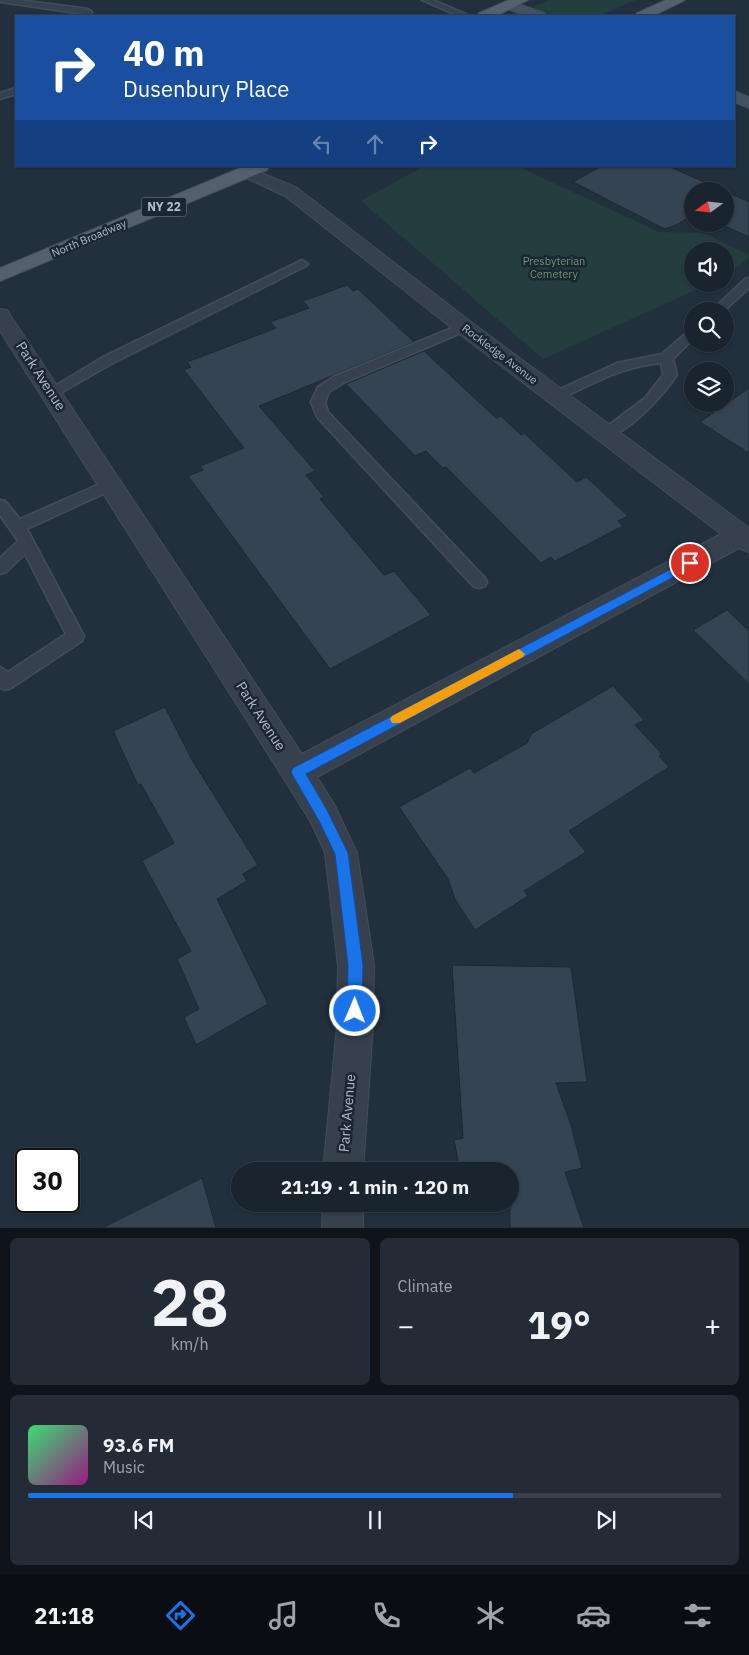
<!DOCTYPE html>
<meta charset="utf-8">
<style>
:root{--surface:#1a242e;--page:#232c36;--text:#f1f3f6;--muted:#9fa4aa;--line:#38414a;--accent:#1a73e8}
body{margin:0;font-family:"IBM Plex Sans",sans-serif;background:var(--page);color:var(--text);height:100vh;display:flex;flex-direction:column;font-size:19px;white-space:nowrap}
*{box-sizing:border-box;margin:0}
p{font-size:16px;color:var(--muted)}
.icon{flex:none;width:28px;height:28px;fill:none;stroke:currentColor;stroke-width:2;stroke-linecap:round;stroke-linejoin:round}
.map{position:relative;height:1228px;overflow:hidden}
.panel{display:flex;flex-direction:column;gap:10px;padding:10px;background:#0e1419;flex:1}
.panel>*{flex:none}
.banner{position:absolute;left:15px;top:15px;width:720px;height:152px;border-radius:0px;box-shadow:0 1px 4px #0004,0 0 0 1px var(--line);background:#1a4fa0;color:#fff;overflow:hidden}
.needle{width:32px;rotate:255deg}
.fabs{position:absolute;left:684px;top:182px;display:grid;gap:10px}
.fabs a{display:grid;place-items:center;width:50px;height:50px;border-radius:50%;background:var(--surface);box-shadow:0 1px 4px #0004,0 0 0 1px var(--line);font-size:25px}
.speed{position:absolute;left:15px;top:1148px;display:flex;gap:10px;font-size:25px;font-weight:700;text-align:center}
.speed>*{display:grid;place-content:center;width:65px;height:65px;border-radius:50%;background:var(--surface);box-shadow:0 1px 4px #0004,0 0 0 1px var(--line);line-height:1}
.speed .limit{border:2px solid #111;border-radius:8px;background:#fff;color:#111}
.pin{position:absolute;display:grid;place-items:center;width:42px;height:42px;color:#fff;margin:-21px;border:2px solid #fff;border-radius:50%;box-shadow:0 1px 5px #0007}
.me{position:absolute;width:55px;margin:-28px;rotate:1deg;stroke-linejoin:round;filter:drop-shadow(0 0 4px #0008)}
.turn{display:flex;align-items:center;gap:18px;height:105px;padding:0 25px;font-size:22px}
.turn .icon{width:65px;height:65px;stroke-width:2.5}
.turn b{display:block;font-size:35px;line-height:42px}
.lanes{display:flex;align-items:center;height:48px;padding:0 25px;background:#0003;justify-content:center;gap:25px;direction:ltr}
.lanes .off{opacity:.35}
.big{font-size:38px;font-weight:700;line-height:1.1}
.panel .widget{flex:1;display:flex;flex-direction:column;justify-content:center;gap:8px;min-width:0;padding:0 18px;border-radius:8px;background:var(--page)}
.panel .dial{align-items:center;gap:0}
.dial b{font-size:65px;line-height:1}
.song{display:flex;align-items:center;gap:15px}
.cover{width:60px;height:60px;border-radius:8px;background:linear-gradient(135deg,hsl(140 70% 55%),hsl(310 70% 35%))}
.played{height:5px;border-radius:2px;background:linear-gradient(90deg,var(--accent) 70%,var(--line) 70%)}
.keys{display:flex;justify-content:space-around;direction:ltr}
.heat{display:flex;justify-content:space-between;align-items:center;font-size:28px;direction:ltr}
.panel .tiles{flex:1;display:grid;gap:10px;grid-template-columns:1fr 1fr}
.widget:last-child{grid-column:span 2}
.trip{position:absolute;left:231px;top:1162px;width:288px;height:50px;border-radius:25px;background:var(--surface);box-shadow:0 1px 4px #0004,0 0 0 1px var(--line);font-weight:700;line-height:50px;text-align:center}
.tab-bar{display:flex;height:80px;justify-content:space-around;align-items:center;background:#0a0e12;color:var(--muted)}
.tab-bar .icon{width:35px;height:35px}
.tab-bar .selected{color:var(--accent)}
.tab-bar b{font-size:22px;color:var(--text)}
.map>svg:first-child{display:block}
.green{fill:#243d3e}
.building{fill:#344453;stroke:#1d2834}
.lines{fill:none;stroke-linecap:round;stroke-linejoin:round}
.lane-casing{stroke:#424d59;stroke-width:3}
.street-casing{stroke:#424d59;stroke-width:2}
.secondary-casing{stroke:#424d59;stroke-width:2}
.primary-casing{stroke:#424d59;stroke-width:2}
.lane{fill:#36414d;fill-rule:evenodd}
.street{fill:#36414d;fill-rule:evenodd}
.secondary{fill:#445160;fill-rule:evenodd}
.primary{fill:#54616d;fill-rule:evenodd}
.route{fill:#1a73e8;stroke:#114b97}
.slow{fill:#f59e0b}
.labels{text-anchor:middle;stroke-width:5;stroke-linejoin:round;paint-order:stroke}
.far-street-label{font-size:11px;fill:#b2bcc8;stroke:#1b2632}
.far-park-label{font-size:11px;fill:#689a6f;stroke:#1b2632}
.shield{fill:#1b2632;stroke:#858f9b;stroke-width:1}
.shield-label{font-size:12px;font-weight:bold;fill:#b2bcc8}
.street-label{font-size:14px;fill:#b2bcc8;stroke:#1b2632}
</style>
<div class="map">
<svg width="749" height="1228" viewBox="0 0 749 1228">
<rect width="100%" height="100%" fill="#22303d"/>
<!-- green -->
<g class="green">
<path d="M 548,0 L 636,0 L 598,16 L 515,16 Z"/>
<path d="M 424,166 L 517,166 L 659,232 L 704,233 L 749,255 L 749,257 L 725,277 L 725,251 L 692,251 L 692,284 L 709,284 L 543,359 L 361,201 Z"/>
</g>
<!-- building -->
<g class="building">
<path d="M 602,166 L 668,166 L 725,191 L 692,191 L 692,215 L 678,224 L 665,229 L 573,182 Z"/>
<path d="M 725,191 L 749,202 L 749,237 L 720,224 L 725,224 Z"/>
<path d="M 347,285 L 353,291 L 358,289 L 414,342 L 259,406 L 315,471 L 306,475 L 324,497 L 320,499 L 384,575 L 394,571 L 431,615 L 330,669 L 188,476 L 203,470 L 200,466 L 244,448 L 184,370 L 191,367 L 187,362 L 276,328 L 270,322 L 309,308 L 303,301 Z"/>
<path d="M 424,351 L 496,418 L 501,416 L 521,435 L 524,433 L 577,482 L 586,477 L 594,484 L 628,516 L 618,521 L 623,526 L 555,561 L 551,557 L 541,563 L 446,467 L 443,468 L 426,451 L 415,456 L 346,384 Z"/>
<path d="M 749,388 L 749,453 L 700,422 Z"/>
<path d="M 727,610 L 749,631 L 749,684 L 693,630 Z"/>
<path d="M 613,686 L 644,720 L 635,725 L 662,754 L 659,756 L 669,767 L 569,831 L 586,852 L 524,891 L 528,896 L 475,930 L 455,899 L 448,879 L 399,807 L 470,768 L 474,773 L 527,743 L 531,734 Z"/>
<path d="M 165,707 L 192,760 L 258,865 L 243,874 L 247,881 L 217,899 L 268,1004 L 196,1045 L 184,1017 L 199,1009 L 177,959 L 191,951 L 142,861 L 174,843 L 141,784 L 138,785 L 113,731 Z"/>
<path d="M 452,965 L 571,967 L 587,1082 L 556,1083 L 571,1125 L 582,1168 L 565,1172 L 584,1228 L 510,1228 L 510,1171 L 460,1171 L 454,1140 L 463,1138 Z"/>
<path d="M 202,1178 L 216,1228 L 102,1228 Z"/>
</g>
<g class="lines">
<!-- lane casing -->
<g class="lane-casing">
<g id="lane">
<path d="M 0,0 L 19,0 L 88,9 L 92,12 L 90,16 L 82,16 L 83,14 L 1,2 Z"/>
<path d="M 422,0 L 433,0 L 470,16 L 459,16 Z"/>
<path d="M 16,88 L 16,94 L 0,99 L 0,93 Z"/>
<path d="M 302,260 L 308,264 L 306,266 L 113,363 L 57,395 L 47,395 L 45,392 L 103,357 Z"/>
<path d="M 749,278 L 749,288 L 724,311 L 711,311 L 745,279 Z"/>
<path d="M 464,323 L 468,324 L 470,327 L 468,330 L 343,383 L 329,392 L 325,402 L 328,412 L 485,578 L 487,582 L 485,586 L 479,588 L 473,586 L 317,417 L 311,402 L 318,387 L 333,377 Z"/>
<path d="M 692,330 L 692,340 L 673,359 L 677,375 C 666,392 622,443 600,436 L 598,433 L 645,398 L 663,375 L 661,363 C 624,366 593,383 561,399 L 556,400 L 549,396 L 551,393 L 617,363 L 662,354 L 688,331 Z"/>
<path d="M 111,479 L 116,480 L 118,484 L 116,488 L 27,529 L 84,636 L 82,641 L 11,688 L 5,690 L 0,688 L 0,667 L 8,672 L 66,634 L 25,554 L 6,572 L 0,574 L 0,558 L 18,541 L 0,515 L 0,500 L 5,501 L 20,519 Z"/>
</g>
</g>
<!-- street casing -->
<g class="street-casing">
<g id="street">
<path d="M 248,167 L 297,188 L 471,322 L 749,528 L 749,552 L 739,548 L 317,777 L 334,804 L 357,853 L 374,965 L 373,1026 L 363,1171 L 323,1171 L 337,1026 L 338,965 L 325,853 L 312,824 L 286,782 L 0,331 L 0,309 L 7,310 L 10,315 L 302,754 L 721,534 L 457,332 L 285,196 L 242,176 L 239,172 L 242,168 Z"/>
<path d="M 323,1204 L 363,1204 L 363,1228 L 322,1228 Z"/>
</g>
</g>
<!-- secondary casing -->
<g class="secondary-casing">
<g id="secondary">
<path d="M 510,1 L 544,13 L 546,16 L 527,16 L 505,8 L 503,5 Z"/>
<path d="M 734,91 L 749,97 L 749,108 L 734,102 Z"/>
</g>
</g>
<!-- primary casing -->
<g class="primary-casing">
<g id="primary">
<path d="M 509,0 L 528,0 L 496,16 L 477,16 L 479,13 Z"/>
<path d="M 666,0 L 685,0 L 653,16 L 635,16 L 637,13 Z"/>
<path d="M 245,166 L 270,166 L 267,170 L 0,281 L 0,268 Z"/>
</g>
</g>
<!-- lane -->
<use href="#lane" class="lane"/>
<!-- street -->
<use href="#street" class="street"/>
<!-- secondary -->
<use href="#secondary" class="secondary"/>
<!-- primary -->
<use href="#primary" class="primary"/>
</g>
<!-- route -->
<path class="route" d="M 690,559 L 694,560 L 694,566 L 306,774 L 327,810 L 348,853 L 363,965 L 362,1011 L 360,1016 L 355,1018 L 350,1016 L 347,1011 L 348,965 L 335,854 L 318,819 L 293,776 L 291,772 L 293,768 Z"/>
<!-- slow -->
<path class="slow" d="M 519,649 L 525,654 L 523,657 L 400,723 L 392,723 L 390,719 L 392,716 Z"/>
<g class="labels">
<!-- far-street labels -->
<g class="far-street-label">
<text transform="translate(89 238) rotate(-23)" y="4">North Broadway</text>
<text transform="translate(500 354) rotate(37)" y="4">Rockledge Avenue</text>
</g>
<!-- far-park labels -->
<g class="far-park-label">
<text x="554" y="265">Presbyterian<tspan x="554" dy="13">Cemetery</tspan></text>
</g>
<!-- shield labels -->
<rect class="shield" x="141.5" y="197.5" width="45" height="19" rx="4"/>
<g class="shield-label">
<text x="164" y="211">NY 22</text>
</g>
<!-- street labels -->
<g class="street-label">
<text transform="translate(41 376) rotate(57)" y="5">Park Avenue</text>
<text transform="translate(261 716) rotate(57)" y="5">Park Avenue</text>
<text transform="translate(347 1113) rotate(-85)" y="5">Park Avenue</text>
</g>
</g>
</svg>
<div class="fabs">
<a><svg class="needle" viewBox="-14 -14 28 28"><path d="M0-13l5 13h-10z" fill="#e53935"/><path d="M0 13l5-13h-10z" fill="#9fa4aa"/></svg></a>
<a><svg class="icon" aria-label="sound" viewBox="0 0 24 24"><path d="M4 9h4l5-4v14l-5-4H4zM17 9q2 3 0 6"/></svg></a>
<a><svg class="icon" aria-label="search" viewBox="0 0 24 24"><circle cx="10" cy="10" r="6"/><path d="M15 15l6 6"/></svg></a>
<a><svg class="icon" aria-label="layers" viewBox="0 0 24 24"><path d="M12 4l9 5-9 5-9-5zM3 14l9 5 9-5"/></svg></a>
</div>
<div class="speed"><div class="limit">30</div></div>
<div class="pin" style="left:690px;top:563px;background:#d93025"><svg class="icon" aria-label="arrive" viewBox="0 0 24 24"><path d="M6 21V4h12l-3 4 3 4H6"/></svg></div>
<svg class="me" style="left:355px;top:1011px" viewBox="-20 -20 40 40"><circle r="17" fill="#1a73e8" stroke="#fff" stroke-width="3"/><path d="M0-11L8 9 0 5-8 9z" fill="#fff"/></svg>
<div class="trip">21:19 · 1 min · 120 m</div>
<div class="banner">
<div class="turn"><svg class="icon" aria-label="right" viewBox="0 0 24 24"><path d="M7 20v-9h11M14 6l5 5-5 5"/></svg><div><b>40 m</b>Dusenbury Place</div></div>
<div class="lanes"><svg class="icon off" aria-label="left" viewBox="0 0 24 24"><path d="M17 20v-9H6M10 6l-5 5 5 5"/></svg><svg class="icon off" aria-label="ahead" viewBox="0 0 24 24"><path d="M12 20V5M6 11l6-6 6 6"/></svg><svg class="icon" aria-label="right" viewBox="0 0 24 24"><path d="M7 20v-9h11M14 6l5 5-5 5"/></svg></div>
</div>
</div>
<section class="panel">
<div class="tiles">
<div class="widget dial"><b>28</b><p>km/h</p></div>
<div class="widget"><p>Climate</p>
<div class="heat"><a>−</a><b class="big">19°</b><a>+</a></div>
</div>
<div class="widget">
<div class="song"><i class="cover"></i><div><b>93.6 FM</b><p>Music</p></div></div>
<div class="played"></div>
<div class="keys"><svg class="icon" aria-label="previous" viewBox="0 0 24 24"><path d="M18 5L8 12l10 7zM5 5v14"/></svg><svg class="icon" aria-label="pause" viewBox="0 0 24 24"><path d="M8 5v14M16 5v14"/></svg><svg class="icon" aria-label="next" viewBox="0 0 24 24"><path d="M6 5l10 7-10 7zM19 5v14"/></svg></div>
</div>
</div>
</section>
<nav class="tab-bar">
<b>21:18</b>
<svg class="icon selected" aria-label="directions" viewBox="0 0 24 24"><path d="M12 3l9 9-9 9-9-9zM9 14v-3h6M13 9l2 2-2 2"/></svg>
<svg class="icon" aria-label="music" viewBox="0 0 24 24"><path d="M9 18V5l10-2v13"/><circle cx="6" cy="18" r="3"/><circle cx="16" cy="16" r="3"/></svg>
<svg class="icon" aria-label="phone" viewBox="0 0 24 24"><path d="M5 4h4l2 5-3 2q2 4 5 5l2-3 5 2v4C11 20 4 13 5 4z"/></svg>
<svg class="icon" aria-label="climate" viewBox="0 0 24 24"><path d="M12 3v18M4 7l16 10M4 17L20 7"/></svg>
<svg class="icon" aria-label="car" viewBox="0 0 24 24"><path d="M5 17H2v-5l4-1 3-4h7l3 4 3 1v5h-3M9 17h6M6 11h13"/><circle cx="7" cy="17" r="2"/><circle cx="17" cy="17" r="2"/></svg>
<svg class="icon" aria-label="filters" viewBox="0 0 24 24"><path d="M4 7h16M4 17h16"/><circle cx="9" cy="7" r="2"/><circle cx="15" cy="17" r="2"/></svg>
</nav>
